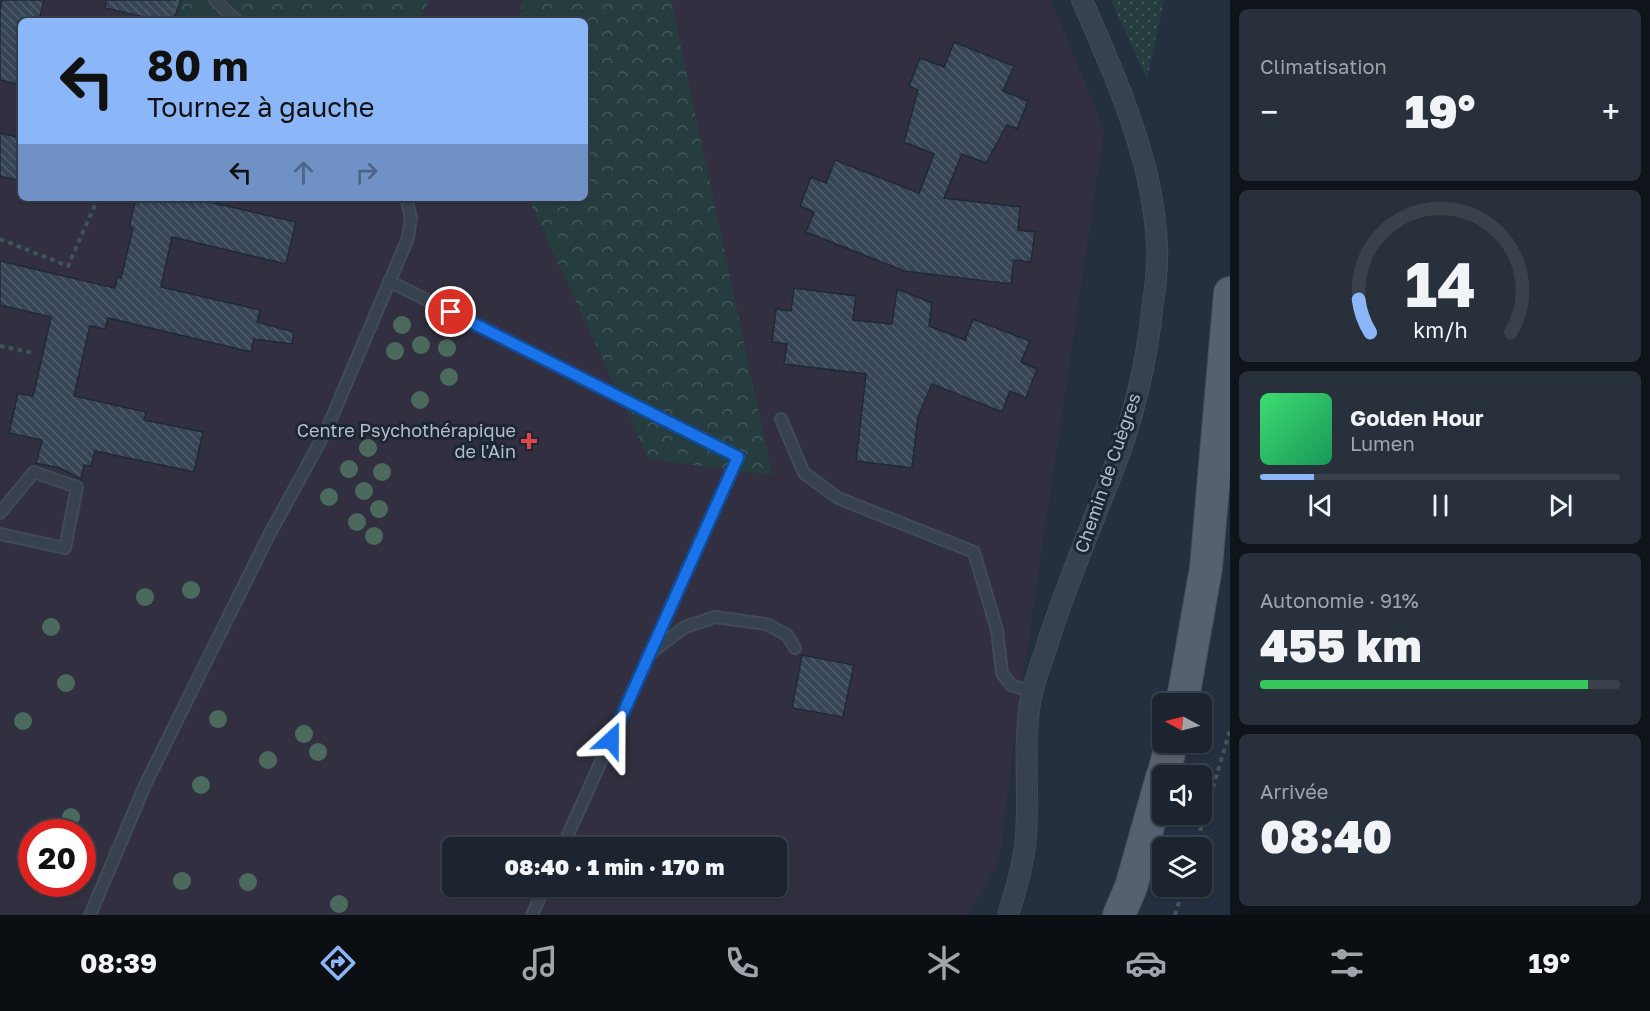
<!DOCTYPE html>
<html lang="fr">
<meta charset="utf-8">
<style>
:root{--surface:#1b242f;--page:#28303b;--text:#f1f3f6;--muted:#a0a4aa;--line:#39414b;--accent:#8bb6f8}
body{margin:0;font-family:"Golos Text",sans-serif;background:var(--page);color:var(--text);height:100vh;display:flex;flex-direction:column;font-size:22px;white-space:nowrap}
*{box-sizing:border-box;margin:0}
p{font-size:20px;color:var(--muted)}
.icon{flex:none;width:33px;height:33px;fill:none;stroke:currentColor;stroke-width:2;stroke-linecap:round;stroke-linejoin:round}
.map{position:relative;flex:1;overflow:hidden}
.sheet{display:flex;flex-direction:column;gap:9px;padding:9px;background:#0f141a;width:420px}
.sheet>*{flex:none}
.hud{position:absolute;left:18px;top:18px;width:570px;height:183px;border-radius:9px;box-shadow:0 2px 4px #0004,0 0 0 2px var(--line);background:#8bb6f8;color:#111;overflow:hidden}
.needle{width:39px;rotate:277deg}
.tools{position:absolute;left:1152px;top:693px;display:grid;gap:12px}
.tools a{display:grid;place-items:center;width:60px;height:60px;border-radius:9px;background:var(--surface);box-shadow:0 2px 4px #0004,0 0 0 2px var(--line);font-size:30px}
.speed{position:absolute;left:18px;top:819px;display:flex;gap:12px;font-size:30px;font-weight:700;text-align:center}
.speed>*{display:grid;place-content:center;width:78px;height:78px;border-radius:50%;background:var(--surface);box-shadow:0 2px 4px #0004,0 0 0 2px var(--line);line-height:1}
.speed .limit{border:9px solid #d22;background:#fff;color:#111}
.pin{position:absolute;display:grid;place-items:center;width:51px;height:51px;color:#fff;margin:-26px;border:3px solid #fff;border-radius:50%;box-shadow:0 2px 6px #0007}
.me{position:absolute;width:66px;margin:-33px;rotate:24deg;stroke-linejoin:round;filter:drop-shadow(0 0 4px #0008)}
.turn{display:flex;align-items:center;gap:21px;height:126px;padding:0 30px;font-size:27px}
.turn .icon{width:78px;height:78px;stroke-width:2.5}
.turn b{display:block;font-size:42px;line-height:51px}
.lanes{display:flex;align-items:center;height:57px;padding:0 30px;background:#0003;justify-content:center;gap:30px;direction:ltr}
.lanes .off{opacity:.35}
.big{font-size:45px;font-weight:800;line-height:1.1}
.sheet .widget{flex:1;display:flex;flex-direction:column;justify-content:center;gap:9px;min-width:0;padding:0 21px;border-radius:9px;background:var(--page)}
.sheet .dial{align-items:center;gap:0}
.dial svg{height:156px;overflow:visible;fill:none;stroke:var(--line);stroke-width:7;stroke-linecap:round;text-anchor:middle}
.dial text{fill:var(--text);stroke:none}
.song{display:flex;align-items:center;gap:18px}
.cover{width:72px;height:72px;border-radius:9px;background:linear-gradient(135deg,hsl(140 70% 55%),hsl(150 70% 35%))}
.played{height:6px;border-radius:3px;background:linear-gradient(90deg,var(--accent) 15%,var(--line) 15%)}
.keys{display:flex;justify-content:space-around;direction:ltr}
.heat{display:flex;justify-content:space-between;align-items:center;font-size:33px;direction:ltr}
.charge{height:9px;border-radius:4px;background:linear-gradient(90deg,#34c759 91%,var(--line) 0)}
.trip{position:absolute;left:442px;top:837px;width:345px;height:60px;border-radius:9px;background:var(--surface);box-shadow:0 2px 4px #0004,0 0 0 2px var(--line);font-weight:800;line-height:60px;text-align:center}
.menu{display:flex;height:96px;justify-content:space-around;align-items:center;background:#0b0e13;color:var(--muted)}
.menu .icon{width:42px;height:42px}
.menu .current{color:var(--accent)}
.menu b{font-size:27px;color:var(--text)}
main{display:flex;flex:1;min-height:0}
.map>svg:first-child{display:block}
.medical{fill:#323040;fill-rule:evenodd}
.grass{fill:url(#grass-dots)}
.forest{fill:url(#forest-crowns)}
.building{fill:url(#building-back-hatch);stroke:#1f2936;stroke-width:1.5}
.lines{fill:none;stroke-linecap:round;stroke-linejoin:round}
.service-casing{stroke:#414b58;stroke-width:14}
.minor-casing{stroke:#414b58;stroke-width:22}
.primary-casing{stroke:#414b58;stroke-width:34}
.path{stroke:#3f5658;stroke-width:4;stroke-dasharray:4.5 4.5;stroke-linecap:butt}
.service{stroke:#38424f;stroke-width:10}
.minor{stroke:#38424f;stroke-width:20}
.primary{stroke:#56616f;stroke-width:32}
.tree{fill:#4b6a5d}
.route-casing{stroke:#114b97;stroke-width:15}
.route{stroke:#1a73e8;stroke-width:10}
.health-dot{fill:#e0444e;stroke:#1d2734;stroke-width:2}
.labels{text-anchor:middle;stroke-width:6;stroke-linejoin:round;paint-order:stroke}
.poi-label{font-size:18px;fill:#b4bdc9;stroke:#1d2734;text-anchor:end}
.street-label{font-size:18px;fill:#b4bdc9;stroke:#1d2734}
</style>
<main>
<div class="map">
<svg width="1230" height="915" viewBox="0 0 1230 915">
<defs>
<pattern id="grass-dots" width="8" height="8" patternUnits="userSpaceOnUse" patternTransform="scale(1.5)"><rect width="8" height="8" fill="#263d40"/><path d="M2 2h.1M6 6h.1" fill="none" stroke="#43575a" stroke-width="1.8" stroke-linecap="round"/></pattern>
<pattern id="forest-crowns" width="20" height="18" patternUnits="userSpaceOnUse" patternTransform="scale(1.5)"><rect width="20" height="18" fill="#263d40"/><path d="M2 6a3 3 0 1 1 6 0M12 15a3 3 0 1 1 6 0" fill="none" stroke="#43575a"/></pattern>
<pattern id="building-back-hatch" width="6" height="6" patternUnits="userSpaceOnUse" patternTransform="scale(1.5)"><rect width="6" height="6" fill="#364455"/><path d="M-1 5l2 2M0 0l6 6M5-1l2 2" fill="none" stroke="#515d6c"/></pattern>
</defs>
<rect width="100%" height="100%" fill="#24303f"/>
<!-- medical -->
<path class="medical" d="M 0,0 L 1051,0 L 1104,129 L 1022,684 L 999,861 L 968,915 L 0,915 ZM 21,21 L 585,21 L 585,198 L 21,198 ZM 32,832 L 82,832 L 82,884 L 32,884 ZM 453,848 L 777,848 L 777,886 L 453,886 Z"/>
<!-- grass -->
<path class="grass" d="M 1111,0 L 1164,0 L 1147,79 Z"/>
<!-- forest -->
<g class="forest">
<path d="M 180,0 L 429,0 L 419,21 L 178,21 Z"/>
<path d="M 523,0 L 671,0 L 772,475 L 649,459 L 528,198 L 585,198 L 585,21 L 519,21 Z"/>
</g>
<!-- building -->
<g class="building">
<path d="M 2,0 L 44,0 L 39,21 L 21,21 L 21,85 L 0,80 L 0,9 Z"/>
<path d="M 106,0 L 181,0 L 173,21 L 162,21 L 105,8 Z"/>
<path d="M 954,42 L 1014,66 L 1003,91 L 1028,101 L 1017,129 L 1007,125 L 986,163 L 962,154 L 944,198 L 1020,207 L 1018,230 L 1035,232 L 1031,262 L 1014,260 L 1011,284 L 904,271 L 806,232 L 814,212 L 800,206 L 811,177 L 826,183 L 835,160 L 919,193 L 934,154 L 904,142 L 918,90 L 909,86 L 920,58 L 944,67 Z"/>
<path d="M 0,133 L 21,138 L 21,181 L 0,176 Z"/>
<path d="M 136,198 L 192,198 L 296,222 L 286,264 L 172,237 L 161,287 L 260,310 L 257,322 L 294,332 L 292,344 L 254,339 L 251,352 L 108,318 L 105,329 L 90,326 L 74,396 L 146,412 L 144,420 L 203,432 L 194,472 L 95,451 L 91,466 L 84,465 L 81,479 L 60,468 L 36,463 L 42,440 L 9,433 L 18,393 L 33,396 L 51,317 L 0,305 L 0,261 L 115,288 L 117,277 L 121,278 L 133,228 L 129,227 Z"/>
<path d="M 794,288 L 856,296 L 853,320 L 892,324 L 897,289 L 932,303 L 929,326 L 965,340 L 973,319 L 1030,341 L 1021,362 L 1037,369 L 1026,398 L 1010,391 L 1002,412 L 932,384 L 918,417 L 912,468 L 856,461 L 866,374 L 784,364 L 787,344 L 772,342 L 776,309 L 791,311 Z"/>
<path d="M 802,655 L 854,665 L 843,717 L 792,708 Z"/>
</g>
<g class="lines">
<!-- service casing -->
<g class="service-casing">
<g id="service">
<path d="M 215,0 L 237,21"/>
<path d="M 389,281 L 738,457 L 562,848"/>
<path d="M 781,419 L 804,473 L 838,498 L 974,552 L 997,630 L 1002,673 L 1011,685 L 1032,692"/>
<path d="M 0,513 L 34,472 L 77,487 L 65,548 L 0,534"/>
<path d="M 652,652 L 685,627 L 715,617 L 766,624 L 787,635 L 795,648"/>
<path d="M 90,915 L 146,783 L 269,535 L 326,431 L 408,238 L 411,217 L 406,198"/>
<path d="M 532,915 L 545,886"/>
</g>
</g>
<!-- minor casing -->
<g class="minor-casing">
<path id="minor" d="M 1008,915 C 1015,893 1022,869 1025,846 C 1031,795 1021,744 1032,693 C 1036,675 1044,657 1049,639 C 1067,584 1089,531 1110,478 C 1133,422 1147,362 1153,302 C 1156,283 1158,264 1157,245 C 1156,225 1153,204 1149,184 C 1135,119 1108,60 1082,0"/>
</g>
<!-- primary casing -->
<g class="primary-casing">
<g id="primary">
<path d="M 1182,704 L 1206,568 L 1230,293"/>
<path d="M 1163,776 L 1172,742"/>
<path d="M 1119,915 L 1131,887 L 1162,777"/>
</g>
</g>
<!-- path -->
<g class="path">
<path d="M 170,21 L 178,0"/>
<path d="M 0,239 L 68,266 L 98,198"/>
<path d="M 0,346 L 34,353"/>
<path d="M 1195,848 L 1230,730"/>
<path d="M 1175,915 L 1184,886"/>
</g>
<!-- service -->
<use href="#service" class="service"/>
<!-- minor -->
<use href="#minor" class="minor"/>
<!-- primary -->
<use href="#primary" class="primary"/>
</g>
<!-- trees -->
<g class="tree">
<circle cx="402" cy="325" r="9"/>
<circle cx="421" cy="345" r="9"/>
<circle cx="447" cy="348" r="9"/>
<circle cx="395" cy="351" r="9"/>
<circle cx="449" cy="377" r="9"/>
<circle cx="420" cy="400" r="9"/>
<circle cx="368" cy="448" r="9"/>
<circle cx="349" cy="469" r="9"/>
<circle cx="382" cy="472" r="9"/>
<circle cx="364" cy="491" r="9"/>
<circle cx="329" cy="497" r="9"/>
<circle cx="379" cy="509" r="9"/>
<circle cx="357" cy="522" r="9"/>
<circle cx="374" cy="536" r="9"/>
<circle cx="191" cy="590" r="9"/>
<circle cx="145" cy="597" r="9"/>
<circle cx="51" cy="627" r="9"/>
<circle cx="66" cy="683" r="9"/>
<circle cx="218" cy="719" r="9"/>
<circle cx="23" cy="721" r="9"/>
<circle cx="304" cy="734" r="9"/>
<circle cx="318" cy="752" r="9"/>
<circle cx="268" cy="760" r="9"/>
<circle cx="201" cy="785" r="9"/>
<circle cx="71" cy="817" r="9"/>
<circle cx="182" cy="881" r="9"/>
<circle cx="248" cy="882" r="9"/>
<circle cx="339" cy="904" r="9"/>
</g>
<g class="lines">
<!-- route casing -->
<g class="route-casing">
<path id="route" d="M 451,312 L 738,457 L 611,740"/>
</g>
<!-- route -->
<use href="#route" class="route"/>
</g>
<!-- markers -->
<path class="health-dot" d="M526 432h6v6h6v6h-6v6h-6v-6h-6v-6h6z"/>
<g class="labels">
<!-- poi labels -->
<g class="poi-label">
<text x="516" y="437">Centre Psychothérapique<tspan x="516" dy="21">de l'Ain</tspan></text>
</g>
<!-- street labels -->
<g class="street-label">
<text transform="translate(1108 473) rotate(-71)" y="6">Chemin de Cuègres</text>
</g>
</g>
</svg>
<div class="tools">
<a><svg class="needle" viewBox="-14 -14 28 28"><path d="M0-13l5 13h-10z" fill="#e53935"/><path d="M0 13l5-13h-10z" fill="#a0a4aa"/></svg></a>
<a><svg class="icon" aria-label="sound" viewBox="0 0 24 24"><path d="M4 9h4l5-4v14l-5-4H4zM17 9q2 3 0 6"/></svg></a>
<a><svg class="icon" aria-label="layers" viewBox="0 0 24 24"><path d="M12 4l9 5-9 5-9-5zM3 14l9 5 9-5"/></svg></a>
</div>
<div class="speed"><div class="limit">20</div></div>
<div class="pin" style="left:451px;top:312px;background:#d93025"><svg class="icon" aria-label="arrive" viewBox="0 0 24 24"><path d="M6 21V4h12l-3 4 3 4H6"/></svg></div>
<svg class="me" style="left:611px;top:740px" viewBox="-20 -20 40 40"><path d="M0-17L14 15 0 8-14 15z" fill="#1a73e8" stroke="#fff" stroke-width="4"/></svg>
<div class="trip">08:40 · 1 min · 170 m</div>
<div class="hud">
<div class="turn"><svg class="icon" aria-label="left" viewBox="0 0 24 24"><path d="M17 20v-9H6M10 6l-5 5 5 5"/></svg><div><b>80 m</b>Tournez à gauche</div></div>
<div class="lanes"><svg class="icon" aria-label="left" viewBox="0 0 24 24"><path d="M17 20v-9H6M10 6l-5 5 5 5"/></svg><svg class="icon off" aria-label="ahead" viewBox="0 0 24 24"><path d="M12 20V5M6 11l6-6 6 6"/></svg><svg class="icon off" aria-label="right" viewBox="0 0 24 24"><path d="M7 20v-9h11M14 6l5 5-5 5"/></svg></div>
</div>
</div>
<section class="sheet">
<div class="widget"><p>Climatisation</p>
<div class="heat"><a>−</a><b class="big">19°</b><a>+</a></div>
</div>
<div class="widget dial"><svg viewBox="0 0 100 80">
<path d="M14 69A42 42 0 1 1 86 69"/>
<path d="M14 69A42 42 0 0 1 8 52" stroke="#8bb6f8"/>
<text x="50" y="56" font-size="32" font-weight="700">14</text>
<text x="50" y="72" font-size="11">km/h</text>
</svg></div>
<div class="widget">
<div class="song"><i class="cover"></i><div><b>Golden Hour</b><p>Lumen</p></div></div>
<div class="played"></div>
<div class="keys"><svg class="icon" aria-label="previous" viewBox="0 0 24 24"><path d="M18 5L8 12l10 7zM5 5v14"/></svg><svg class="icon" aria-label="pause" viewBox="0 0 24 24"><path d="M8 5v14M16 5v14"/></svg><svg class="icon" aria-label="next" viewBox="0 0 24 24"><path d="M6 5l10 7-10 7zM19 5v14"/></svg></div>
</div>
<div class="widget"><p>Autonomie · 91%</p><b class="big">455 km</b><div class="charge"></div></div>
<div class="widget"><p>Arrivée</p><b class="big">08:40</b></div>
</section>
</main>
<nav class="menu">
<b>08:39</b>
<svg class="icon current" aria-label="directions" viewBox="0 0 24 24"><path d="M12 3l9 9-9 9-9-9zM9 14v-3h6M13 9l2 2-2 2"/></svg>
<svg class="icon" aria-label="music" viewBox="0 0 24 24"><path d="M9 18V5l10-2v13"/><circle cx="6" cy="18" r="3"/><circle cx="16" cy="16" r="3"/></svg>
<svg class="icon" aria-label="phone" viewBox="0 0 24 24"><path d="M5 4h4l2 5-3 2q2 4 5 5l2-3 5 2v4C11 20 4 13 5 4z"/></svg>
<svg class="icon" aria-label="climate" viewBox="0 0 24 24"><path d="M12 3v18M4 7l16 10M4 17L20 7"/></svg>
<svg class="icon" aria-label="car" viewBox="0 0 24 24"><path d="M5 17H2v-5l4-1 3-4h7l3 4 3 1v5h-3M9 17h6M6 11h13"/><circle cx="7" cy="17" r="2"/><circle cx="17" cy="17" r="2"/></svg>
<svg class="icon" aria-label="filters" viewBox="0 0 24 24"><path d="M4 7h16M4 17h16"/><circle cx="9" cy="7" r="2"/><circle cx="15" cy="17" r="2"/></svg>
<b>19°</b>
</nav>
